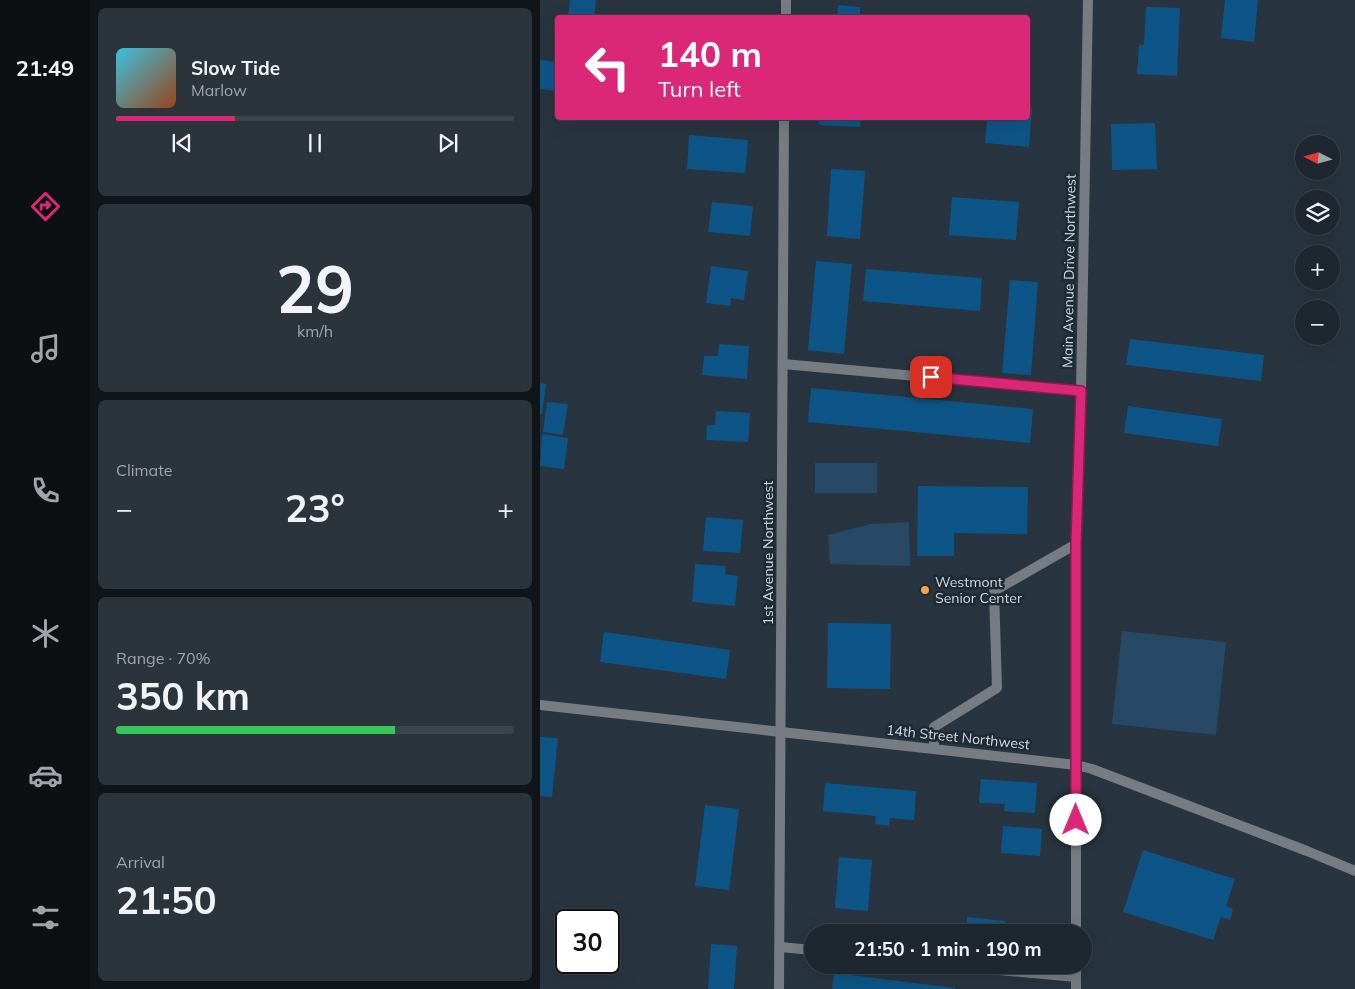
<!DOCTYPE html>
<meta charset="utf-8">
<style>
:root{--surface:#1e272f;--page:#2b333b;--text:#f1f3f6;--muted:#a1a5aa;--line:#3c444b;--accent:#db2777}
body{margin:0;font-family:Mulish,sans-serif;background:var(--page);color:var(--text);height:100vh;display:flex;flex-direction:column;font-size:19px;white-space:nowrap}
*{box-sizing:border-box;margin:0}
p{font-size:16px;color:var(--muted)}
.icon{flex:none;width:28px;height:28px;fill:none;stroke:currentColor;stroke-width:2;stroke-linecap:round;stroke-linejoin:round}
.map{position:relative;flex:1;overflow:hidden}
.panel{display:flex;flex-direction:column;gap:8px;padding:8px;background:#10151a;width:450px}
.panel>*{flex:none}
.guide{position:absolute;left:15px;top:15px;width:475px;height:105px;border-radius:5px;box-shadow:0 5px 20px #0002,0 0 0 1px var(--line);background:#db2777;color:#fff;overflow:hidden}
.needle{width:32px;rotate:276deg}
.controls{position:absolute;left:755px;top:135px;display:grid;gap:10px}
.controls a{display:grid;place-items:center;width:45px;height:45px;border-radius:50%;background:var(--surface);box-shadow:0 5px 20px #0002,0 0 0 1px var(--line);font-size:25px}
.speed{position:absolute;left:15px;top:909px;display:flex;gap:10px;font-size:25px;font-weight:700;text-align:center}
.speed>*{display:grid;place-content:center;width:65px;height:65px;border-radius:50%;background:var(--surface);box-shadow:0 5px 20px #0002,0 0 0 1px var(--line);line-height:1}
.speed .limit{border:2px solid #111;border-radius:8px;background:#fff;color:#111}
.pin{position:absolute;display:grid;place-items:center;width:42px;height:42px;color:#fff;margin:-21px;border-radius:10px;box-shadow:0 2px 8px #0006}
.me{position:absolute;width:55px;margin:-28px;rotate:0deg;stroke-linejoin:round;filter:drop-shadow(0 0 4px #0008)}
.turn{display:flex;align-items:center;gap:18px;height:105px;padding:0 20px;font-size:22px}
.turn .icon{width:65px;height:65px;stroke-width:2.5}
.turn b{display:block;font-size:35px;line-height:42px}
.big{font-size:38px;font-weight:700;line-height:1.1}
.panel .card{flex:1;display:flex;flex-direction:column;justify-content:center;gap:8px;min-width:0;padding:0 18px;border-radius:8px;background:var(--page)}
.panel .dial{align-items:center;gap:0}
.dial b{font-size:65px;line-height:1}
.song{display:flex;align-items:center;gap:15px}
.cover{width:60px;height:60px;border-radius:8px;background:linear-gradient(135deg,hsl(190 70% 55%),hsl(20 70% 35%))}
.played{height:5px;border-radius:2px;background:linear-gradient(90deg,var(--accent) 30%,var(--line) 30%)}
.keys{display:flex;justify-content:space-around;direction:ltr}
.heat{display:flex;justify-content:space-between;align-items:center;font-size:28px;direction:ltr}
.charge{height:8px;border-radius:4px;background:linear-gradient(90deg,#34c759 70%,var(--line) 0)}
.trip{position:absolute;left:264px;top:924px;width:288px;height:50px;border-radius:25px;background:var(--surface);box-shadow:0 5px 20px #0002,0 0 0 1px var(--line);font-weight:700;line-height:50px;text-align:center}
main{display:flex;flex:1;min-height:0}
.tab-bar{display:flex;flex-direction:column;width:90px;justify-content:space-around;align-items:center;background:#0c1013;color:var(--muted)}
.tab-bar .icon{width:35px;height:35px}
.tab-bar .active{color:var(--accent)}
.tab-bar b{font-size:22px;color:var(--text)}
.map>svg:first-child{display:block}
.green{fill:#274966}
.building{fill:#0e5587}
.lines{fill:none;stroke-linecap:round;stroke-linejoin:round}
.lane{stroke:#767c81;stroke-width:10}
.street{stroke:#767c81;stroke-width:10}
.route-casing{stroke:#8e194d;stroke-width:12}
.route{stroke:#db2777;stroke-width:9}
.poi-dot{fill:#f5a345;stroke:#1e2a34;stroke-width:2}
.labels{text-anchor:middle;stroke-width:5;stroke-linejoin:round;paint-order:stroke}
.street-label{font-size:14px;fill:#d4dce3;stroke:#1e2a34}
.poi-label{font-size:14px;fill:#d4dce3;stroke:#1e2a34;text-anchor:start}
</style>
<main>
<nav class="tab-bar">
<b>21:49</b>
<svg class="icon active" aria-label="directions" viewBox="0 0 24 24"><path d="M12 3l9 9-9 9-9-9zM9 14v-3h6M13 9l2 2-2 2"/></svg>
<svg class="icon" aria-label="music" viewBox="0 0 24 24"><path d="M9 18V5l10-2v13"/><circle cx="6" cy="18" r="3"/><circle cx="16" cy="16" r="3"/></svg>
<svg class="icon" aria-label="phone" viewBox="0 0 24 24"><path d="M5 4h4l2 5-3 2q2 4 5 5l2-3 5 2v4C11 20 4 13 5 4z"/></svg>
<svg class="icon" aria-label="climate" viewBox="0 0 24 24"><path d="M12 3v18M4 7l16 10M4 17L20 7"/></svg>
<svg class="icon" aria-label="car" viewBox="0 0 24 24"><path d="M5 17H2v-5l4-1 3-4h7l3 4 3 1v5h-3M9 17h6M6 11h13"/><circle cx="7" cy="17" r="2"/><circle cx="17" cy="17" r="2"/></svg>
<svg class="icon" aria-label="filters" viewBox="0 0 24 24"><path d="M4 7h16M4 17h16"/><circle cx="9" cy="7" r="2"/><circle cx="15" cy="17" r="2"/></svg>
</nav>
<section class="panel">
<div class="card">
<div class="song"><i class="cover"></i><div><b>Slow Tide</b><p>Marlow</p></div></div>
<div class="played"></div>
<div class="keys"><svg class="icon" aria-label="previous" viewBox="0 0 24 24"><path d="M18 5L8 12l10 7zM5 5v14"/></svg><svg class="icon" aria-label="pause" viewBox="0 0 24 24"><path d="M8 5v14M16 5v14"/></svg><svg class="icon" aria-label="next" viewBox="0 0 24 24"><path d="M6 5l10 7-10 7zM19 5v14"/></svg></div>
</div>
<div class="card dial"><b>29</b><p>km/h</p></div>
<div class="card"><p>Climate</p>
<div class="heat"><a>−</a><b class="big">23°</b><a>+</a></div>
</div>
<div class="card"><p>Range · 70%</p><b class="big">350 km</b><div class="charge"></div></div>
<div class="card"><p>Arrival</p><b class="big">21:50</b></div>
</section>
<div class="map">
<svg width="815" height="989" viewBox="0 0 815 989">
<rect width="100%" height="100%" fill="#28343f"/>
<!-- green -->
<g class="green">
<rect x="275" y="463" width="62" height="30"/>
<path d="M 369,522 L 370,566 L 290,564 L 288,535 L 331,524 Z"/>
<path d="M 582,631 L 686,642 L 676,735 L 572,724 Z"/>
</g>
<!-- building -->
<g class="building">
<path d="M 30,0 L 56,0 L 54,18 L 28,17 Z"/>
<path d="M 685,0 L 718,0 L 714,42 L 681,38 Z"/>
<path d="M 298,5 L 320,7 L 320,18 L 297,18 Z"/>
<path d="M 606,7 L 640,8 L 637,76 L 597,74 L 599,45 L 604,45 Z"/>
<path d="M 0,60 L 18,62 L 18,91 L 0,89 Z"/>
<path d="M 488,108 L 492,109 L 489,147 L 445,143 L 447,118 L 488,118 Z"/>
<path d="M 279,118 L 321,118 L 320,127 L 279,125 Z"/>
<path d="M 615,123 L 617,169 L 572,170 L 571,124 Z"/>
<path d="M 149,135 L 208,140 L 205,173 L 147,169 Z"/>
<path d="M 291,169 L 325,171 L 320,239 L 287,236 Z"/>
<path d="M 412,197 L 479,202 L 476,240 L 409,235 Z"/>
<path d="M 172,202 L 213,206 L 210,236 L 168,232 Z"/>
<path d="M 276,261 L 312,264 L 304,354 L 268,350 Z"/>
<path d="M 171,266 L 208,271 L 204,300 L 191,298 L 190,306 L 166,303 Z"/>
<path d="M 326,269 L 442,278 L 440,311 L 323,301 Z"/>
<path d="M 470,280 L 498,282 L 491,375 L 462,373 Z"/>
<path d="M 590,339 L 724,355 L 721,381 L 586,365 Z"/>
<path d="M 179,344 L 209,346 L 207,379 L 162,375 L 164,356 L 178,356 Z"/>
<path d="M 0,383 L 6,384 L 2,414 L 0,414 Z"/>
<path d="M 271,388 L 493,409 L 490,443 L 268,422 Z"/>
<path d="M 7,402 L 28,404 L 23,435 L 3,432 Z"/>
<path d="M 588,406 L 682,419 L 678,446 L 584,433 Z"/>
<path d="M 176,411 L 210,413 L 208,442 L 166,440 L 167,425 L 175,425 Z"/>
<path d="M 2,434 L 28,438 L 24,469 L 0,466 Z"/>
<path d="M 378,486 L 488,487 L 487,534 L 414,533 L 414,556 L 377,556 Z"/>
<path d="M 166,517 L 203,520 L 200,553 L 163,551 Z"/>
<path d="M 155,564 L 186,566 L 185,574 L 198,576 L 195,606 L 152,602 Z"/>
<path d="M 288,623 L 351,624 L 350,689 L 287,688 Z"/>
<path d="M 64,632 L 190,650 L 186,679 L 60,662 Z"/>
<path d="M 0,737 L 18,738 L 12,797 L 0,796 Z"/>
<path d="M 441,779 L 497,783 L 495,813 L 464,811 L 465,804 L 439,803 Z"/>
<path d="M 285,783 L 376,791 L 374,820 L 350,818 L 349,826 L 335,824 L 336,816 L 283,811 Z"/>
<path d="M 165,805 L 199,809 L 189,890 L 155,886 Z"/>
<path d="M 463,826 L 502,829 L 500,856 L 461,853 Z"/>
<path d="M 603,850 L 695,879 L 686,906 L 693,909 L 690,920 L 681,917 L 673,940 L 583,912 Z"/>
<path d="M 299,857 L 332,860 L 328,911 L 295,908 Z"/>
<path d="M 427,917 L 465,921 L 465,924 L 484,926 L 484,932 L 426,932 Z"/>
<path d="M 171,944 L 197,946 L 194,989 L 168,989 Z"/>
<path d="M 294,973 L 415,988 L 415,989 L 292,989 Z"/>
</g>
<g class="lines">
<!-- lane -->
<g class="lane">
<path d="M 243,364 L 541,391"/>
<path d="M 394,748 L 394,727 L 457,688 L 454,591 L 536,544"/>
<path d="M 240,947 L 272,950"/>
<path d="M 404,965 L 536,977"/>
</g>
<!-- street -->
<g class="street">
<path d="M 246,18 L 246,0"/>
<path d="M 0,705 L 536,765 L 552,769 L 767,851 L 815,871"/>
<path d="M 536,932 L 536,544 L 541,391 L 548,0"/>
<path d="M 239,989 L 244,118"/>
<path d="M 536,989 L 536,965"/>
</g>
</g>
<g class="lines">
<!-- route casing -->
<g class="route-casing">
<path id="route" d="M 391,377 L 541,391 L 536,544 L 536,820"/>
</g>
<!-- route -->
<use href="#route" class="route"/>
</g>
<!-- markers -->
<circle class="poi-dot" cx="385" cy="590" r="5"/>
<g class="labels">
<!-- street labels -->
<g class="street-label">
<text transform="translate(529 271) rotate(-89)" y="5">Main Avenue Drive Northwest</text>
<text transform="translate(228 553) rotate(-90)" y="5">1st Avenue Northwest</text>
<text transform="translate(418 737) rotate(6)" y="5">14th Street Northwest</text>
</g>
<!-- poi labels -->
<g class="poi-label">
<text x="395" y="587">Westmont<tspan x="395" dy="16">Senior Center</tspan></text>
</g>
</g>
</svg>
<div class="controls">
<a><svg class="needle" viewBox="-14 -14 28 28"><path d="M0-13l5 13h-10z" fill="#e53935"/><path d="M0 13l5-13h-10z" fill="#a1a5aa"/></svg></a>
<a><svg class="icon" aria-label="layers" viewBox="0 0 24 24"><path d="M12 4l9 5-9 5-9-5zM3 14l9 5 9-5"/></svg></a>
<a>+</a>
<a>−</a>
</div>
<div class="speed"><div class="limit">30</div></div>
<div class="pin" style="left:391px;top:377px;background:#d93025"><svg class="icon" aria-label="arrive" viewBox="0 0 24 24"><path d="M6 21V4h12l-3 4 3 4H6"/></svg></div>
<svg class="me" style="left:536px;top:820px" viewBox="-20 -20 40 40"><circle r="19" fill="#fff"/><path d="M0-13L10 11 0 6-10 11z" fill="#db2777"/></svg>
<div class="trip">21:50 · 1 min · 190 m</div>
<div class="guide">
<div class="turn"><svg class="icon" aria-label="left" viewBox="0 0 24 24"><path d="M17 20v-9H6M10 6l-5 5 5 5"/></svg><div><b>140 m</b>Turn left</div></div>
</div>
</div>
</main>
